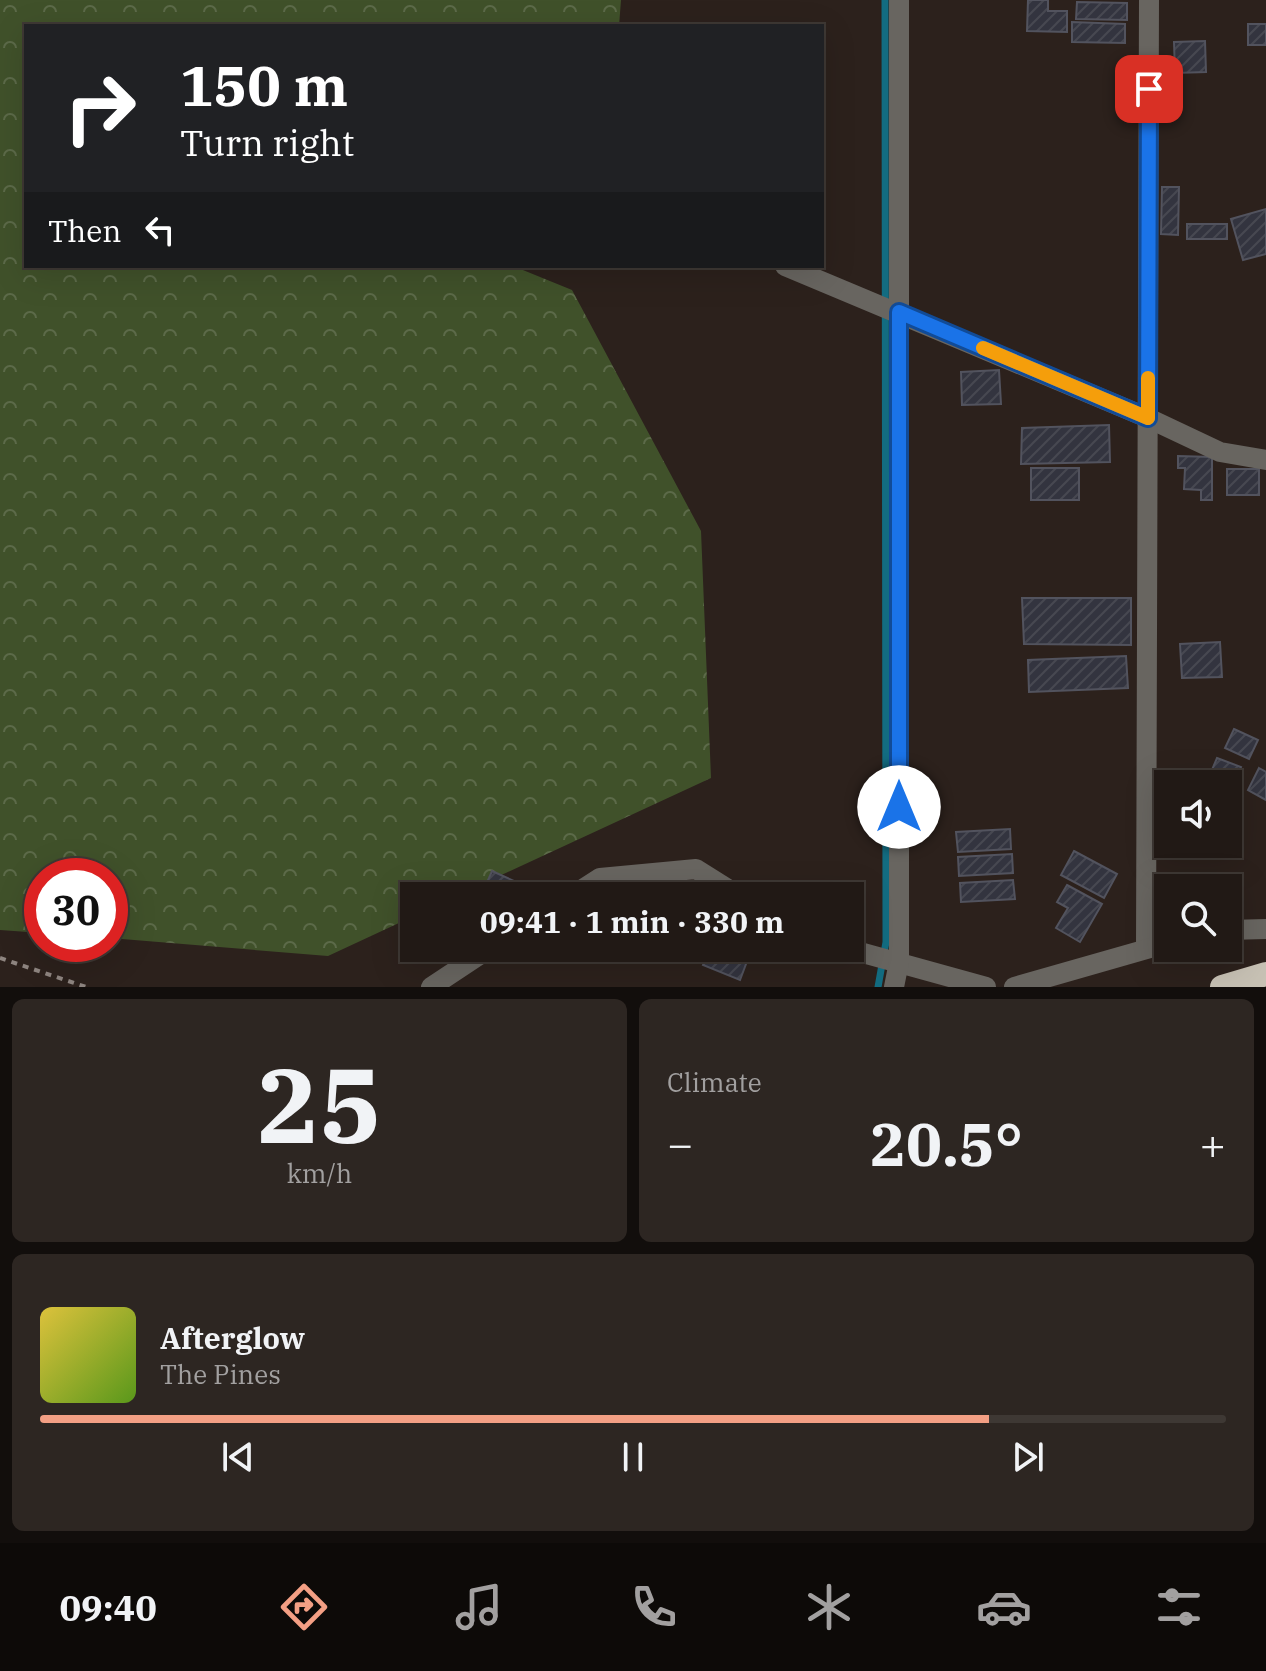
<!DOCTYPE html>
<meta charset="utf-8">
<style>
:root{--surface:#211915;--page:#2d2622;--text:#f1f3f6;--muted:#a2a0a0;--line:#3e3834;--accent:#f39f84}
body{margin:0;font-family:"IBM Plex Serif",serif;background:var(--page);color:var(--text);height:100vh;display:flex;flex-direction:column;font-size:30px;white-space:nowrap}
*{box-sizing:border-box;margin:0}
p{font-size:26px;color:var(--muted)}
.icon{flex:none;width:44px;height:44px;fill:none;stroke:currentColor;stroke-width:2;stroke-linecap:round;stroke-linejoin:round}
.map{position:relative;height:987px;overflow:hidden}
.details{display:flex;flex-direction:column;gap:12px;padding:12px;background:#120e0c;flex:1}
.details>*{flex:none}
.hud{position:absolute;left:24px;top:24px;width:800px;height:244px;border-radius:0px;box-shadow:0 8px 32px #0002,0 0 0 2px var(--line);background:#202124;color:#fff;overflow:hidden}
.fabs{position:absolute;left:1154px;top:770px;display:grid;gap:16px}
.fabs a{display:grid;place-items:center;width:88px;height:88px;border-radius:0px;background:var(--surface);box-shadow:0 8px 32px #0002,0 0 0 2px var(--line);font-size:40px}
.speed{position:absolute;left:24px;top:858px;display:flex;gap:16px;font-size:40px;font-weight:700;text-align:center}
.speed>*{display:grid;place-content:center;width:104px;height:104px;border-radius:50%;background:var(--surface);box-shadow:0 8px 32px #0002,0 0 0 2px var(--line);line-height:1}
.speed .limit{border:12px solid #d22;background:#fff;color:#111}
.pin{position:absolute;display:grid;place-items:center;width:68px;height:68px;color:#fff;margin:-34px;border-radius:16px;box-shadow:0 4px 12px #0006}
.me{position:absolute;width:88px;margin:-44px;rotate:0deg;stroke-linejoin:round;filter:drop-shadow(0 0 6px #0008)}
.turn{display:flex;align-items:center;gap:28px;height:168px;padding:0 24px;font-size:36px}
.turn .icon{width:104px;height:104px;stroke-width:2.5}
.turn b{display:block;font-size:56px;line-height:68px}
.then{display:flex;align-items:center;height:76px;padding:0 24px;background:#0003;gap:16px;font-size:30px}
.big{font-size:60px;font-weight:700;line-height:1.1}
.details .widget{flex:1;display:flex;flex-direction:column;justify-content:center;gap:12px;min-width:0;padding:0 28px;border-radius:12px;background:var(--page)}
.details .dial{align-items:center;gap:0}
.dial b{font-size:104px;line-height:1}
.song{display:flex;align-items:center;gap:24px}
.cover{width:96px;height:96px;border-radius:12px;background:linear-gradient(135deg,hsl(50 70% 55%),hsl(90 70% 35%))}
.played{height:8px;border-radius:4px;background:linear-gradient(90deg,var(--accent) 80%,var(--line) 80%)}
.keys{display:flex;justify-content:space-around;direction:ltr}
.heat{display:flex;justify-content:space-between;align-items:center;font-size:44px;direction:ltr}
.details .tiles{flex:1;display:grid;gap:12px;grid-template-columns:1fr 1fr}
.widget:last-child{grid-column:span 2}
.trip{position:absolute;left:400px;top:882px;width:464px;height:80px;border-radius:0px;background:var(--surface);box-shadow:0 8px 32px #0002,0 0 0 2px var(--line);font-weight:700;line-height:80px;text-align:center}
.dock{display:flex;height:128px;justify-content:space-around;align-items:center;background:#0d0a08;color:var(--muted)}
.dock .icon{width:56px;height:56px}
.dock .on{color:var(--accent)}
.dock b{font-size:36px;color:var(--text)}
.map>svg:first-child{display:block}
.forest{fill:url(#forest-crowns)}
.lines{fill:none;stroke-linecap:round;stroke-linejoin:round}
.stream{stroke:#136c81;stroke-width:7}
.building{fill:url(#building-hatch);stroke:#52535e;stroke-width:2}
.path{stroke:#8e8580;stroke-width:4;stroke-dasharray:6 6;stroke-linecap:butt}
.street{stroke:#686560;stroke-width:20}
.highway{stroke:#c7c1b4;stroke-width:24}
.route-casing{stroke:#114b97;stroke-width:20}
.route{stroke:#1a73e8;stroke-width:14}
.slow{stroke:#f59e0b;stroke-width:14}
</style>
<div class="map">
<svg width="1266" height="987" viewBox="0 0 1266 987">
<defs>
<pattern id="forest-crowns" width="20" height="18" patternUnits="userSpaceOnUse" patternTransform="scale(2)"><rect width="20" height="18" fill="#40512a"/><path d="M2 6a3 3 0 1 1 6 0M12 15a3 3 0 1 1 6 0" fill="none" stroke="#5c6a49"/></pattern>
<pattern id="building-hatch" width="6" height="6" patternUnits="userSpaceOnUse" patternTransform="scale(2)"><rect width="6" height="6" fill="#33343f"/><path d="M-1 1l2-2M0 6l6-6M5 7l2-2" fill="none" stroke="#474851"/></pattern>
</defs>
<rect width="100%" height="100%" fill="#2c211c"/>
<!-- forest -->
<path class="forest" d="M 0,0 L 621,0 L 619,26 L 26,26 L 26,266 L 513,266 L 572,290 L 701,531 L 711,778 L 456,896 L 414,896 L 414,916 L 328,956 L 110,938 L 110,876 L 42,876 L 42,933 L 0,930 Z"/>
<g class="lines">
<!-- stream -->
<path class="stream" d="M 878,987 L 886,942 L 885,0"/>
</g>
<!-- building -->
<g class="building">
<path d="M 1028,0 L 1048,0 L 1048,11 L 1067,11 L 1067,32 L 1027,31 Z"/>
<path d="M 1077,2 L 1127,3 L 1127,20 L 1076,19 Z"/>
<path d="M 1072,22 L 1125,24 L 1125,43 L 1072,42 Z"/>
<rect x="1248" y="24" width="18" height="21"/>
<path d="M 1205,41 L 1206,72 L 1175,73 L 1174,42 Z"/>
<path d="M 1162,187 L 1179,187 L 1178,235 L 1161,234 Z"/>
<path d="M 1266,209 L 1266,254 L 1243,260 L 1231,219 Z"/>
<rect x="1187" y="224" width="40" height="15"/>
<path d="M 999,370 L 1001,404 L 962,405 L 961,372 Z"/>
<path d="M 1109,425 L 1110,462 L 1021,464 L 1022,428 Z"/>
<path d="M 1178,456 L 1212,457 L 1212,500 L 1201,500 L 1201,490 L 1184,489 L 1185,468 L 1178,468 Z"/>
<rect x="1031" y="468" width="48" height="32"/>
<rect x="1227" y="469" width="32" height="26"/>
<path d="M 1022,598 L 1131,598 L 1131,645 L 1024,644 Z"/>
<path d="M 1220,642 L 1222,677 L 1182,678 L 1180,644 Z"/>
<path d="M 1126,656 L 1128,688 L 1029,692 L 1028,660 Z"/>
<path d="M 1234,729 L 1258,740 L 1249,759 L 1225,748 Z"/>
<path d="M 1217,758 L 1241,767 L 1228,801 L 1228,784 L 1206,784 Z"/>
<path d="M 1259,768 L 1266,772 L 1266,800 L 1248,790 Z"/>
<path d="M 1010,829 L 1011,849 L 958,852 L 956,832 Z"/>
<path d="M 1074,851 L 1117,874 L 1104,898 L 1061,875 Z"/>
<path d="M 1012,854 L 1013,873 L 959,876 L 958,857 Z"/>
<path d="M 492,871 L 523,885 L 518,896 L 481,896 Z"/>
<path d="M 1013,880 L 1015,899 L 961,902 L 960,883 Z"/>
<path d="M 1067,885 L 1102,904 L 1080,942 L 1056,928 L 1068,908 L 1057,902 Z"/>
<path d="M 710,948 L 752,948 L 740,980 L 703,965 Z"/>
</g>
<g class="lines">
<!-- path -->
<path class="path" d="M 0,958 L 86,987"/>
<!-- street -->
<g class="street">
<path d="M 785,266 L 1148,418 L 1220,452 L 1266,460"/>
<path d="M 572,896 L 600,878 L 696,869 L 739,896"/>
<path d="M 1228,930 L 1266,929"/>
<path d="M 845,948 L 986,987"/>
<path d="M 1146,948 L 1149,0"/>
<path d="M 431,987 L 490,948"/>
<path d="M 894,987 L 899,962 L 899,0"/>
<path d="M 1014,987 L 1168,943"/>
</g>
<!-- highway -->
<path class="highway" d="M 1222,987 L 1266,974"/>
</g>
<g class="lines">
<!-- route casing -->
<g class="route-casing">
<path id="route" d="M 899,807 L 899,312 L 1148,418 L 1149,89"/>
</g>
<!-- route -->
<use href="#route" class="route"/>
<!-- slow -->
<path class="slow" d="M 983,348 L 1148,418 L 1148,378"/>
</g>
</svg>
<div class="fabs">
<a><svg class="icon" aria-label="sound" viewBox="0 0 24 24"><path d="M4 9h4l5-4v14l-5-4H4zM17 9q2 3 0 6"/></svg></a>
<a><svg class="icon" aria-label="search" viewBox="0 0 24 24"><circle cx="10" cy="10" r="6"/><path d="M15 15l6 6"/></svg></a>
</div>
<div class="speed"><div class="limit">30</div></div>
<div class="pin" style="left:1149px;top:89px;background:#d93025"><svg class="icon" aria-label="arrive" viewBox="0 0 24 24"><path d="M6 21V4h12l-3 4 3 4H6"/></svg></div>
<svg class="me" style="left:899px;top:807px" viewBox="-20 -20 40 40"><circle r="19" fill="#fff"/><path d="M0-13L10 11 0 6-10 11z" fill="#1a73e8"/></svg>
<div class="trip">09:41 · 1 min · 330 m</div>
<div class="hud">
<div class="turn"><svg class="icon" aria-label="right" viewBox="0 0 24 24"><path d="M7 20v-9h11M14 6l5 5-5 5"/></svg><div><b>150 m</b>Turn right</div></div>
<div class="then">Then<svg class="icon" aria-label="left" viewBox="0 0 24 24"><path d="M17 20v-9H6M10 6l-5 5 5 5"/></svg></div>
</div>
</div>
<section class="details">
<div class="tiles">
<div class="widget dial"><b>25</b><p>km/h</p></div>
<div class="widget"><p>Climate</p>
<div class="heat"><a>−</a><b class="big">20.5°</b><a>+</a></div>
</div>
<div class="widget">
<div class="song"><i class="cover"></i><div><b>Afterglow</b><p>The Pines</p></div></div>
<div class="played"></div>
<div class="keys"><svg class="icon" aria-label="previous" viewBox="0 0 24 24"><path d="M18 5L8 12l10 7zM5 5v14"/></svg><svg class="icon" aria-label="pause" viewBox="0 0 24 24"><path d="M8 5v14M16 5v14"/></svg><svg class="icon" aria-label="next" viewBox="0 0 24 24"><path d="M6 5l10 7-10 7zM19 5v14"/></svg></div>
</div>
</div>
</section>
<nav class="dock">
<b>09:40</b>
<svg class="icon on" aria-label="directions" viewBox="0 0 24 24"><path d="M12 3l9 9-9 9-9-9zM9 14v-3h6M13 9l2 2-2 2"/></svg>
<svg class="icon" aria-label="music" viewBox="0 0 24 24"><path d="M9 18V5l10-2v13"/><circle cx="6" cy="18" r="3"/><circle cx="16" cy="16" r="3"/></svg>
<svg class="icon" aria-label="phone" viewBox="0 0 24 24"><path d="M5 4h4l2 5-3 2q2 4 5 5l2-3 5 2v4C11 20 4 13 5 4z"/></svg>
<svg class="icon" aria-label="climate" viewBox="0 0 24 24"><path d="M12 3v18M4 7l16 10M4 17L20 7"/></svg>
<svg class="icon" aria-label="car" viewBox="0 0 24 24"><path d="M5 17H2v-5l4-1 3-4h7l3 4 3 1v5h-3M9 17h6M6 11h13"/><circle cx="7" cy="17" r="2"/><circle cx="17" cy="17" r="2"/></svg>
<svg class="icon" aria-label="filters" viewBox="0 0 24 24"><path d="M4 7h16M4 17h16"/><circle cx="9" cy="7" r="2"/><circle cx="15" cy="17" r="2"/></svg>
</nav>
